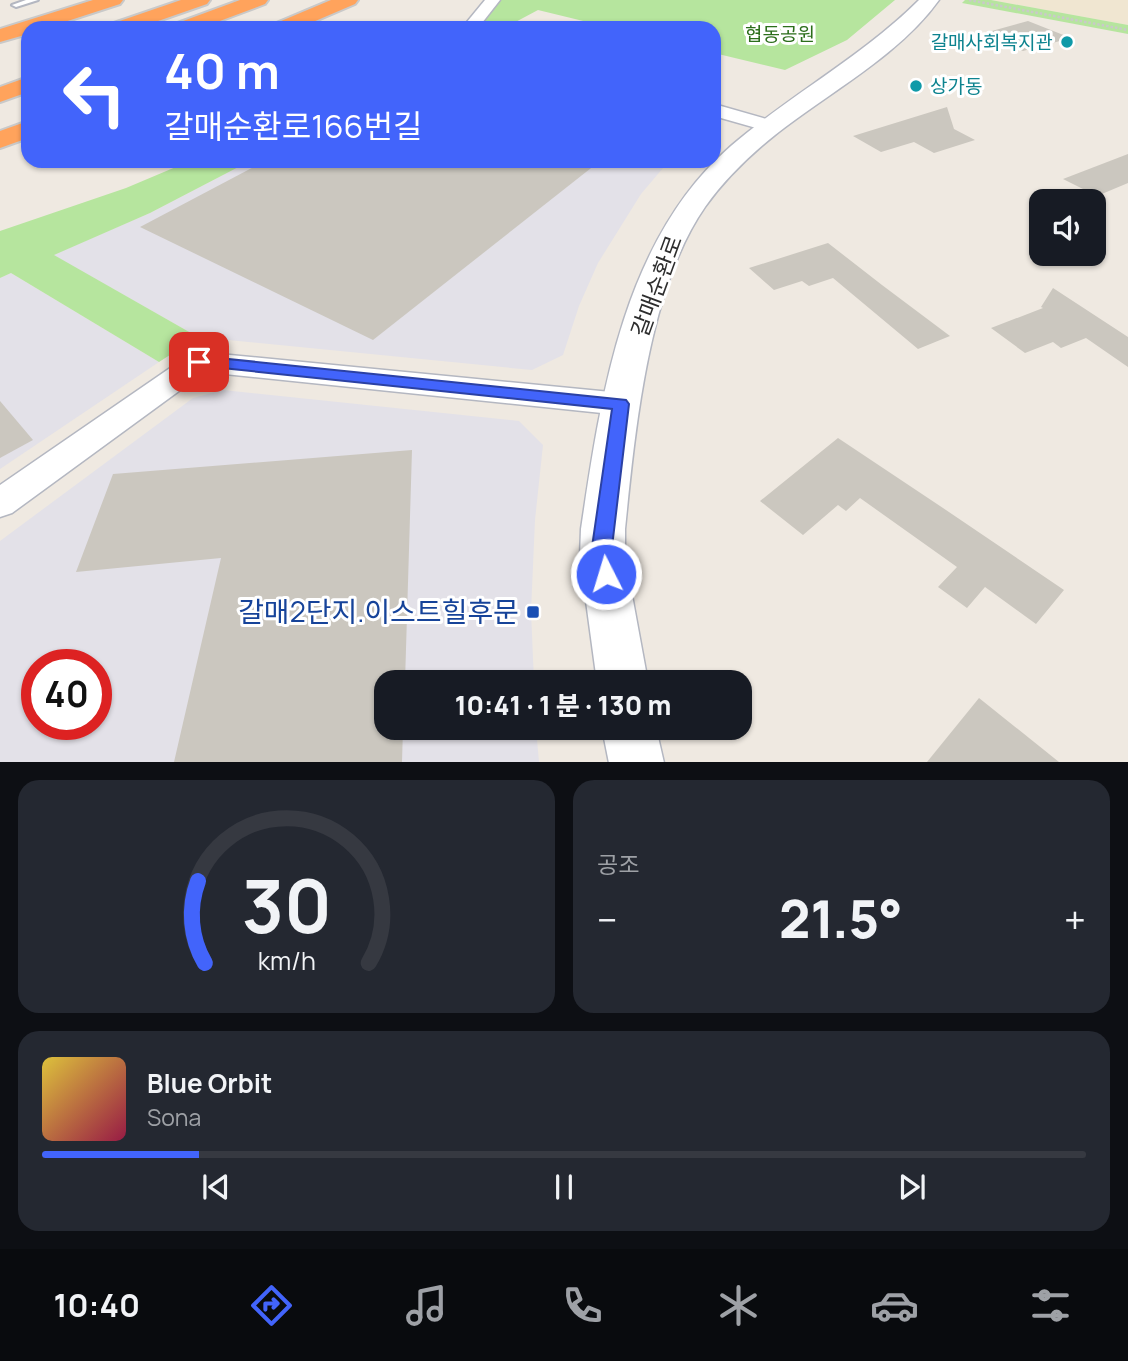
<!DOCTYPE html>
<html lang="ko">
<meta charset="utf-8">
<style>
:root{--surface:#171b24;--page:#242831;--text:#f1f3f6;--muted:#9ea1a6;--line:#363941;--accent:#4264fb}
body{margin:0;font-family:Manrope,"Noto Sans KR",sans-serif;background:var(--page);color:var(--text);height:100vh;display:flex;flex-direction:column;font-size:26px;white-space:nowrap}
*{box-sizing:border-box;margin:0}
p{font-size:23px;color:var(--muted)}
.icon{flex:none;width:38px;height:38px;fill:none;stroke:currentColor;stroke-width:2;stroke-linecap:round;stroke-linejoin:round}
.map{position:relative;height:762px;overflow:hidden}
.details{display:flex;flex-direction:column;gap:18px;padding:18px;background:#0d0f14;flex:1}
.details>*{flex:none}
.guide{position:absolute;left:21px;top:21px;width:700px;height:147px;border-radius:21px;box-shadow:0 2px 5px #0004;background:#4264fb;color:#fff;overflow:hidden}
.controls{position:absolute;left:1029px;top:189px;display:grid;gap:14px}
.controls a{display:grid;place-items:center;width:77px;height:77px;border-radius:14px;background:var(--surface);box-shadow:0 2px 5px #0004;font-size:35px}
.speed{position:absolute;left:21px;top:649px;display:flex;gap:14px;font-size:35px;font-weight:700;text-align:center}
.speed>*{display:grid;place-content:center;width:91px;height:91px;border-radius:50%;background:var(--surface);box-shadow:0 2px 5px #0004;line-height:1}
.speed .limit{border:10px solid #d22;background:#fff;color:#111}
.pin{position:absolute;display:grid;place-items:center;width:60px;height:60px;color:#fff;margin:-30px;border-radius:14px;box-shadow:0 4px 10px #0006}
.me{position:absolute;width:77px;margin:-38px;rotate:355deg;stroke-linejoin:round;filter:drop-shadow(0 0 5px #0008)}
.turn{display:flex;align-items:center;gap:24px;height:147px;padding:0 28px;font-size:32px}
.turn .icon{width:91px;height:91px;stroke-width:2.5}
.turn b{display:block;font-size:49px;line-height:60px}
.big{font-size:52px;font-weight:800;line-height:1.1}
.details .widget{flex:1;display:flex;flex-direction:column;justify-content:center;gap:10px;min-width:0;padding:0 24px;border-radius:21px;background:var(--page)}
.details .dial{align-items:center;gap:0}
.dial svg{height:182px;overflow:visible;fill:none;stroke:var(--line);stroke-width:7;stroke-linecap:round;text-anchor:middle}
.dial text{fill:var(--text);stroke:none}
.song{display:flex;align-items:center;gap:21px}
.cover{width:84px;height:84px;border-radius:10px;background:linear-gradient(135deg,hsl(50 70% 55%),hsl(340 70% 35%))}
.played{height:7px;border-radius:4px;background:linear-gradient(90deg,var(--accent) 15%,var(--line) 15%)}
.keys{display:flex;justify-content:space-around;direction:ltr}
.heat{display:flex;justify-content:space-between;align-items:center;font-size:38px;direction:ltr}
.details .tiles{flex:1;display:grid;gap:18px;grid-template-columns:1fr 1fr}
.widget:last-child{grid-column:span 2}
.trip{position:absolute;left:374px;top:670px;width:378px;height:70px;border-radius:21px;background:var(--surface);box-shadow:0 2px 5px #0004;font-weight:800;line-height:70px;text-align:center}
.menu{display:flex;height:112px;justify-content:space-around;align-items:center;background:#090b0e;color:var(--muted)}
.menu .icon{width:49px;height:49px}
.menu .current{color:var(--accent)}
.menu b{font-size:32px;color:var(--text)}
.map>svg:first-child{display:block}
.industrial{fill:#e3e1e8;fill-rule:evenodd}
.education{fill:#f0e6d1}
.green{fill:#b6e59e}
.building{fill:#cbc7bf}
.lines{fill:none;stroke-linecap:round;stroke-linejoin:round}
.service-casing{stroke:#b4b7c1;stroke-width:4}
.minor-casing{stroke:#b4b7c1;stroke-width:3}
.tertiary-casing{stroke:#b4b7c1;stroke-width:3}
.motorway-casing{stroke:#c9c9c9;stroke-width:4}
.path{stroke:#c9c9c9;stroke-width:2.5;stroke-dasharray:2.5 2;stroke-linecap:butt}
.service{fill:#fff;fill-rule:evenodd}
.minor{fill:#fff;fill-rule:evenodd}
.tertiary{fill:#fff;fill-rule:evenodd}
.motorway{fill:#ffa35c;fill-rule:evenodd}
.route{fill:#4264fb;stroke:#2b41a3;stroke-width:2}
.culture-dot{fill:#0f9aa8;stroke:#fff;stroke-width:2.5}
.transit-dot{fill:#1a4fb4;stroke:#fff;stroke-width:2.5}
.labels{text-anchor:middle;stroke-width:6;stroke-linejoin:round;paint-order:stroke}
.far-park-label{font-size:19px;fill:#2c6e1b;stroke:#fff}
.far-culture-label{font-size:19px;fill:#0d838f;stroke:#fff;text-anchor:end}
.street-label{font-size:23px;fill:#2e2e2e;stroke:#fff}
.near-transit-label{font-size:28px;fill:#164399;stroke:#fff;text-anchor:end}
</style>
<div class="map">
<svg width="1128" height="763" viewBox="0 0 1128 763">
<rect width="100%" height="100%" fill="#efe9e1"/>
<!-- industrial -->
<g class="industrial">
<path d="M 250,161 L 669,161 L 641,194 L 598,263 L 579,306 L 563,355 L 532,370 L 198,337 L 53,255 L 150,213 Z"/>
<path d="M 11,273 L 159,362 L 0,469 L 0,278 Z"/>
<path d="M 223,390 L 519,421 L 543,445 L 535,520 L 531,611 L 534,682 L 387,682 L 387,728 L 536,728 L 539,762 L 0,763 L 0,541 L 193,398 ZM 37,665 L 96,665 L 96,724 L 37,724 Z"/>
</g>
<!-- education -->
<path class="education" d="M 991,0 L 1128,0 L 1128,25 Z"/>
<!-- green -->
<g class="green">
<path d="M 501,0 L 895,0 L 847,40 L 785,70 L 714,53 L 714,28 L 612,28 L 538,10 L 504,28 L 478,28 Z"/>
<path d="M 965,0 L 991,0 L 1128,25 L 1128,34 L 962,3 Z"/>
<path d="M 190,161 L 250,161 L 150,213 L 54,255 L 198,337 L 159,362 L 11,273 L 0,278 L 0,231 L 126,188 Z"/>
</g>
<!-- building -->
<g class="building">
<path d="M 1028,21 L 1071,38 L 1023,51 L 981,34 Z"/>
<path d="M 947,107 L 954,129 L 975,140 L 934,153 L 914,142 L 881,152 L 853,136 Z"/>
<path d="M 1128,154 L 1128,183 L 1097,196 L 1063,179 Z"/>
<path d="M 265,161 L 600,161 L 373,340 L 140,227 Z"/>
<path d="M 828,243 L 882,285 L 950,336 L 918,349 L 833,278 L 809,286 L 802,281 L 774,290 L 749,268 Z"/>
<path d="M 1053,288 L 1128,337 L 1128,367 L 1086,338 L 1061,348 L 1053,342 L 1025,353 L 991,328 L 1043,308 L 1041,307 Z"/>
<path d="M 0,401 L 33,440 L 0,458 Z"/>
<path d="M 838,438 L 943,508 L 1064,590 L 1036,624 L 985,587 L 967,608 L 938,587 L 957,567 L 860,498 L 846,511 L 838,505 L 803,535 L 760,501 Z"/>
<path d="M 412,450 L 405,682 L 387,682 L 387,728 L 403,728 L 402,762 L 174,762 L 221,558 L 76,572 L 113,474 Z"/>
<path d="M 979,698 L 1059,762 L 927,762 Z"/>
</g>
<g class="lines">
<!-- service casing -->
<g class="service-casing">
<path id="service" d="M 26,0 L 38,0 L 16,7 L 12,5 Z"/>
</g>
<!-- minor casing -->
<g class="minor-casing">
<g id="minor">
<path d="M 485,0 L 500,0 L 478,28 L 462,28 Z"/>
<path d="M 714,104 L 777,122 L 780,126 L 777,130 L 770,132 L 714,116 Z"/>
<path d="M 199,352 L 621,393 L 632,396 L 636,404 L 632,412 L 621,415 L 205,372 L 12,513 L 0,517 L 0,485 L 189,355 Z"/>
</g>
</g>
<!-- tertiary casing -->
<g class="tertiary-casing">
<g id="tertiary">
<path d="M 919,0 L 939,0 C 900,55 828,93 775,135 C 749,156 725,179 705,207 C 648,289 635,431 625,529 L 625,557 L 648,682 L 597,682 L 580,557 L 581,529 C 601,395 623,240 731,146 C 791,94 862,57 919,0 Z"/>
<path d="M 602,728 L 656,728 L 664,763 L 609,763 Z"/>
</g>
</g>
<!-- motorway casing -->
<g class="motorway-casing">
<g id="motorway">
<path d="M 93,0 L 123,0 L 120,4 L 46,28 L 28,28 L 28,34 L 0,42 L 0,29 Z"/>
<path d="M 181,0 L 210,0 L 207,4 L 138,28 L 108,28 L 111,24 Z"/>
<path d="M 240,0 L 268,0 L 265,4 L 201,28 L 172,28 L 175,24 Z"/>
<path d="M 331,0 L 358,0 L 355,4 L 299,28 L 271,28 L 274,24 Z"/>
<path d="M 28,77 L 28,92 L 0,102 L 0,87 Z"/>
<path d="M 28,121 L 28,138 L 0,148 L 0,131 Z"/>
</g>
</g>
<!-- path -->
<path class="path" d="M 969,0 L 1128,30"/>
<!-- service -->
<use href="#service" class="service"/>
<!-- minor -->
<use href="#minor" class="minor"/>
<!-- tertiary -->
<use href="#tertiary" class="tertiary"/>
<!-- motorway -->
<use href="#motorway" class="motorway"/>
</g>
<!-- route -->
<path class="route" d="M 199,356 L 626,400 L 629,404 L 612,547 L 616,574 L 613,580 L 606,582 L 599,580 L 592,547 L 612,409 L 193,365 L 191,362 L 193,358 Z"/>
<!-- markers -->
<g class="culture-dot">
<circle cx="1067" cy="42" r="7"/>
<circle cx="916" cy="86" r="7"/>
</g>
<rect class="transit-dot" x="526" y="605" width="14" height="14" rx="3.5"/>
<g class="labels">
<!-- far-park labels -->
<g class="far-park-label">
<text x="780" y="41">협동공원</text>
</g>
<!-- far-culture labels -->
<g class="far-culture-label">
<text x="1053" y="49">갈매사회복지관</text>
<text x="930" y="93" text-anchor="start">상가동</text>
</g>
<!-- street labels -->
<g class="street-label">
<text transform="translate(657 286) rotate(-70)" y="8">갈매순환로</text>
</g>
<!-- near-transit labels -->
<g class="near-transit-label">
<text x="519" y="622">갈매2단지.이스트힐후문</text>
</g>
</g>
</svg>
<div class="controls">
<a><svg class="icon" aria-label="sound" viewBox="0 0 24 24"><path d="M4 9h4l5-4v14l-5-4H4zM17 9q2 3 0 6"/></svg></a>
</div>
<div class="speed"><div class="limit">40</div></div>
<div class="pin" style="left:199px;top:362px;background:#d93025"><svg class="icon" aria-label="arrive" viewBox="0 0 24 24"><path d="M6 21V4h12l-3 4 3 4H6"/></svg></div>
<svg class="me" style="left:606px;top:574px" viewBox="-20 -20 40 40"><circle r="17" fill="#4264fb" stroke="#fff" stroke-width="3"/><path d="M0-11L8 9 0 5-8 9z" fill="#fff"/></svg>
<div class="trip">10:41 · 1 분 · 130 m</div>
<div class="guide">
<div class="turn"><svg class="icon" aria-label="left" viewBox="0 0 24 24"><path d="M17 20v-9H6M10 6l-5 5 5 5"/></svg><div><b>40 m</b>갈매순환로166번길</div></div>
</div>
</div>
<section class="details">
<div class="tiles">
<div class="widget dial"><svg viewBox="0 0 100 80">
<path d="M14 69A42 42 0 1 1 86 69"/>
<path d="M14 69A42 42 0 0 1 11 33" stroke="#4264fb"/>
<text x="50" y="56" font-size="32" font-weight="700">30</text>
<text x="50" y="72" font-size="11">km/h</text>
</svg></div>
<div class="widget"><p>공조</p>
<div class="heat"><a>−</a><b class="big">21.5°</b><a>+</a></div>
</div>
<div class="widget">
<div class="song"><i class="cover"></i><div><b>Blue Orbit</b><p>Sona</p></div></div>
<div class="played"></div>
<div class="keys"><svg class="icon" aria-label="previous" viewBox="0 0 24 24"><path d="M18 5L8 12l10 7zM5 5v14"/></svg><svg class="icon" aria-label="pause" viewBox="0 0 24 24"><path d="M8 5v14M16 5v14"/></svg><svg class="icon" aria-label="next" viewBox="0 0 24 24"><path d="M6 5l10 7-10 7zM19 5v14"/></svg></div>
</div>
</div>
</section>
<nav class="menu">
<b>10:40</b>
<svg class="icon current" aria-label="directions" viewBox="0 0 24 24"><path d="M12 3l9 9-9 9-9-9zM9 14v-3h6M13 9l2 2-2 2"/></svg>
<svg class="icon" aria-label="music" viewBox="0 0 24 24"><path d="M9 18V5l10-2v13"/><circle cx="6" cy="18" r="3"/><circle cx="16" cy="16" r="3"/></svg>
<svg class="icon" aria-label="phone" viewBox="0 0 24 24"><path d="M5 4h4l2 5-3 2q2 4 5 5l2-3 5 2v4C11 20 4 13 5 4z"/></svg>
<svg class="icon" aria-label="climate" viewBox="0 0 24 24"><path d="M12 3v18M4 7l16 10M4 17L20 7"/></svg>
<svg class="icon" aria-label="car" viewBox="0 0 24 24"><path d="M5 17H2v-5l4-1 3-4h7l3 4 3 1v5h-3M9 17h6M6 11h13"/><circle cx="7" cy="17" r="2"/><circle cx="17" cy="17" r="2"/></svg>
<svg class="icon" aria-label="filters" viewBox="0 0 24 24"><path d="M4 7h16M4 17h16"/><circle cx="9" cy="7" r="2"/><circle cx="15" cy="17" r="2"/></svg>
</nav>
